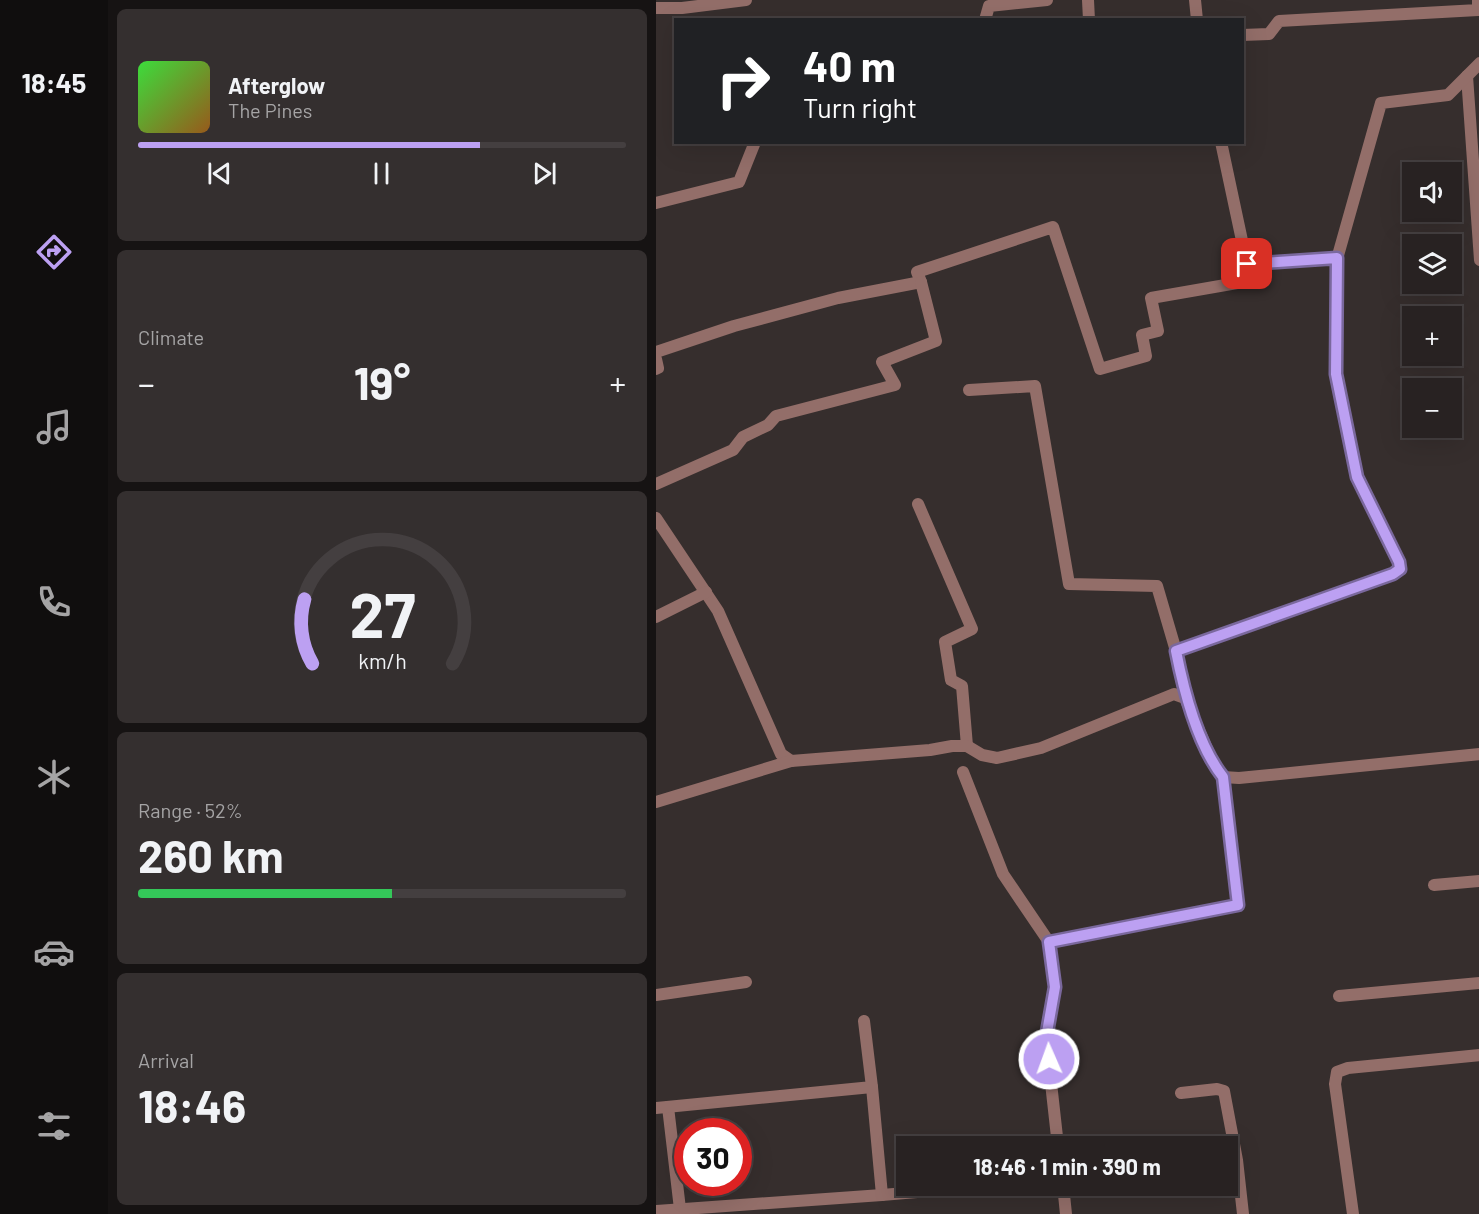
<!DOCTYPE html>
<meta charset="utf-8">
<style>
:root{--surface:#282222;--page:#342f2f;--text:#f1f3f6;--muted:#a5a4a5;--line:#443f40;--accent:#bca0f2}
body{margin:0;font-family:Barlow,sans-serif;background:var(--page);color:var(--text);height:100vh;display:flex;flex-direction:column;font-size:22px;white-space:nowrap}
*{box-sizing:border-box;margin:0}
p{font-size:20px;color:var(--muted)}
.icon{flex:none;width:33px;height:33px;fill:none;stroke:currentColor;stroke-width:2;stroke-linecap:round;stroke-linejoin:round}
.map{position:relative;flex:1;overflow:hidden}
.side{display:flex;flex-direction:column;gap:9px;padding:9px;background:#161313;width:548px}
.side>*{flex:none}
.hud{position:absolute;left:18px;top:18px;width:570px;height:126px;border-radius:0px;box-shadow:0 6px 24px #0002,0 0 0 2px var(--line);background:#202124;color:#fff;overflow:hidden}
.fabs{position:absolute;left:746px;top:162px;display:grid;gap:12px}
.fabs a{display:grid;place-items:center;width:60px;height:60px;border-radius:0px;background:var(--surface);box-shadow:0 6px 24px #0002,0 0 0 2px var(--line);font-size:30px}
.speed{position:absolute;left:18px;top:1118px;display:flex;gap:12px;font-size:30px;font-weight:700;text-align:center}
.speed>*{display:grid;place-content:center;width:78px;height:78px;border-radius:50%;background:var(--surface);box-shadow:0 6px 24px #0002,0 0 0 2px var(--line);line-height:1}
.speed .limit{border:9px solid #d22;background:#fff;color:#111}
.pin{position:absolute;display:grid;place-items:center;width:51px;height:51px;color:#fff;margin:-26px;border-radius:12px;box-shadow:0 3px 9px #0006}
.me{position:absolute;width:66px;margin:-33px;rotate:358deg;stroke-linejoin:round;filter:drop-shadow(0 0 4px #0008)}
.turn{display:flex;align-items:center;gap:21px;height:126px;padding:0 30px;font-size:27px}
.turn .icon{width:78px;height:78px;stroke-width:2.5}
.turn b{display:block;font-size:42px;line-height:51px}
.big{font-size:45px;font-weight:700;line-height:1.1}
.side .card{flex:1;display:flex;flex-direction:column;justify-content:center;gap:9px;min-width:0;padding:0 21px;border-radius:9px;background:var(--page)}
.side .dial{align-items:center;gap:0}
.dial svg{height:156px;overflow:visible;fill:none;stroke:var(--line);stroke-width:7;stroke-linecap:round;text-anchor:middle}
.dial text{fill:var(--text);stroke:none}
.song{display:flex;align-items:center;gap:18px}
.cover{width:72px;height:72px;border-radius:9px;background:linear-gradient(135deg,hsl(120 70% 55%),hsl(30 70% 35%))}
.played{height:6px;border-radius:3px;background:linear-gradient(90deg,var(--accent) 70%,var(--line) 70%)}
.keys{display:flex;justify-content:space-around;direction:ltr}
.heat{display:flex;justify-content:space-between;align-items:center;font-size:33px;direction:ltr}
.charge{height:9px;border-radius:4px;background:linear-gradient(90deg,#34c759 52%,var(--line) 0)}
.trip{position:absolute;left:240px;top:1136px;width:342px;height:60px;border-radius:0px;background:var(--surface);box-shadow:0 6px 24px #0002,0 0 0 2px var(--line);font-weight:700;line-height:60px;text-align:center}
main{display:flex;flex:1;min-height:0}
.tab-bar{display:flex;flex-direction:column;width:108px;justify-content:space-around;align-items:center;background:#100e0e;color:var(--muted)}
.tab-bar .icon{width:42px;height:42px}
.tab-bar .active{color:var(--accent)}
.tab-bar b{font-size:27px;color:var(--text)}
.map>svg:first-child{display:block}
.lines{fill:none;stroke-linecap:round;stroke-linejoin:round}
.minor{stroke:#936e69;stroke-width:12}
.route-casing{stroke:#7a689d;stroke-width:15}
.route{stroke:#bca0f2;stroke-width:10}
</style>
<main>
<nav class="tab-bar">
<b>18:45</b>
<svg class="icon active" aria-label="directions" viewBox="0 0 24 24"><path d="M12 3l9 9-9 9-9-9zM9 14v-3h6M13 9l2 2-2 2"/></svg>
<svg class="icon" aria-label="music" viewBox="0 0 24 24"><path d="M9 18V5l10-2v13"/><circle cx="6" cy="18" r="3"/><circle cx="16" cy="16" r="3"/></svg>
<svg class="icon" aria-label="phone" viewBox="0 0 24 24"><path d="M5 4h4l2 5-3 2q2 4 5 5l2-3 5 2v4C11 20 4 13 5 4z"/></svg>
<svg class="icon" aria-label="climate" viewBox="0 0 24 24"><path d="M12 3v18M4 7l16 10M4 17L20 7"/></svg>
<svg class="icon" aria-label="car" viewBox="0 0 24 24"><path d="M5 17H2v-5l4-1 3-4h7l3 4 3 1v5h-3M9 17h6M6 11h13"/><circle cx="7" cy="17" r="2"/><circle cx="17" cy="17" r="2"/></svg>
<svg class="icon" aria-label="filters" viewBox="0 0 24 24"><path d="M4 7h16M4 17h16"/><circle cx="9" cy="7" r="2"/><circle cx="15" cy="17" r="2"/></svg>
</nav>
<section class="side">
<div class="card">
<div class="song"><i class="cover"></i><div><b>Afterglow</b><p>The Pines</p></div></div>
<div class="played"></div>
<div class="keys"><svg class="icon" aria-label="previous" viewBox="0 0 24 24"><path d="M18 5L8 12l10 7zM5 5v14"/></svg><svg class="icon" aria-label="pause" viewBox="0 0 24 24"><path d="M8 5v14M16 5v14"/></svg><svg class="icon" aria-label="next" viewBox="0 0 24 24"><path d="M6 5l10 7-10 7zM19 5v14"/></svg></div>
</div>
<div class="card"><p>Climate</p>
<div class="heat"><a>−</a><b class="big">19°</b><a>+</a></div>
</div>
<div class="card dial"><svg viewBox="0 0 100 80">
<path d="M14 69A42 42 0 1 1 86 69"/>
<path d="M14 69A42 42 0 0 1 10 36" stroke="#bca0f2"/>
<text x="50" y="56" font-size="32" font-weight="700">27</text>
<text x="50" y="72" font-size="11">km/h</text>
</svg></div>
<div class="card"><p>Range · 52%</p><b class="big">260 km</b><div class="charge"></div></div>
<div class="card"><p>Arrival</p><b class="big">18:46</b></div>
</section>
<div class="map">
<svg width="824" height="1214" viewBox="0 0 824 1214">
<rect width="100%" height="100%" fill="#362e2d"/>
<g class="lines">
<!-- minor -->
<g class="minor">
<path d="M 432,0 L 433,20"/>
<path d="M 539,0 L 541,20"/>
<path d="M 0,8 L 26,8 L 90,0"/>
<path d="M 329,20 L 333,6 L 391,0"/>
<path d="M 586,35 L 613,34 L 623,21 L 822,10 L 822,0"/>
<path d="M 811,76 L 824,260"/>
<path d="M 565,142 L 591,264"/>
<path d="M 0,203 L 83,182 L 99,142"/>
<path d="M 0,352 L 78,326 L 182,298 L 265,282 L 261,272 L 397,227 L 444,369 L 490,356 L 486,335 L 502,331 L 495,298 L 581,283 L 581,264 L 681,259"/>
<path d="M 0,359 L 2,368 L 0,369"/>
<path d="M 313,390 L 379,386 L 413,584 L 501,586 L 520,651 L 737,574 L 744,569 L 743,562 L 701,477 L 680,374 L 681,259 L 725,103 L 792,95 L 824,63"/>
<path d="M 0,484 L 77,450 L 87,437 L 112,425 L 120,416 L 239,385 L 226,362 L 280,341 L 265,282"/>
<path d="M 262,504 L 316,629 L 289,642 L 295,680 L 306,686 L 311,746"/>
<path d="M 0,518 L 62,611 L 125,754 L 135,761"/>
<path d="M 0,617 L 50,592"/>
<path d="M 520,651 L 529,698"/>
<path d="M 307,772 L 347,874 L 393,942 L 399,987 L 390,1038 L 402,1146"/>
<path d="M 567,777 L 583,778 L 824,754"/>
<path d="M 0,802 L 135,761 L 274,750 L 296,746 L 311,746 L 326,755 L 341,758 L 385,748 L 518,694 L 529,698 L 558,765 L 567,777 L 582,905 L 393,942"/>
<path d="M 778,885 L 824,881"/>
<path d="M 0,995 L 90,982"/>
<path d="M 683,996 L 824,983"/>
<path d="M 216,1087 L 226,1195"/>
<path d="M 525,1093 L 561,1089 L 568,1091 L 581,1160 L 587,1214"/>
<path d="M 12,1107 L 24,1209"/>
<path d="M 0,1108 L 216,1087 L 208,1021"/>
<path d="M 407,1185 L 410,1214"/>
<path d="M 0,1211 L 226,1195 L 343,1185"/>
<path d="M 697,1214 L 679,1084 L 681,1072 L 692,1068 L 824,1055"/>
</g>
</g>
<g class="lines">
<!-- route casing -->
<g class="route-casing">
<path id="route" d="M 393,1059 L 390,1038 L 399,987 L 393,942 L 582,905 L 567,777 C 541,744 528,692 520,651 L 737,574 L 744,569 L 743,562 L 701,477 L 680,374 L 681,258 L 591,264"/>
</g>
<!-- route -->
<use href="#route" class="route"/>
</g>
</svg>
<div class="fabs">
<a><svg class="icon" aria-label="sound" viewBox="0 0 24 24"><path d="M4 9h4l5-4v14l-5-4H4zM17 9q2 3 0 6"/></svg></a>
<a><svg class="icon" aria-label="layers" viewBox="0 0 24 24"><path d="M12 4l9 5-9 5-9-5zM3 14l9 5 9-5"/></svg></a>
<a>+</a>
<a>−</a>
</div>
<div class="speed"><div class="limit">30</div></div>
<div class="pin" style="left:591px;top:264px;background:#d93025"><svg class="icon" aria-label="arrive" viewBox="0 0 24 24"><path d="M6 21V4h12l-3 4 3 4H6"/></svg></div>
<svg class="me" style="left:393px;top:1059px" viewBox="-20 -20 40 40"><circle r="17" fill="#bca0f2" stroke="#fff" stroke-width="3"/><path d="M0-11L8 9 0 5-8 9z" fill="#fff"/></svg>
<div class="trip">18:46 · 1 min · 390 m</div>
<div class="hud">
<div class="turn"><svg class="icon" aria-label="right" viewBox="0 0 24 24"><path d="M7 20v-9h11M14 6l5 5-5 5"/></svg><div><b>40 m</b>Turn right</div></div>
</div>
</div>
</main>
